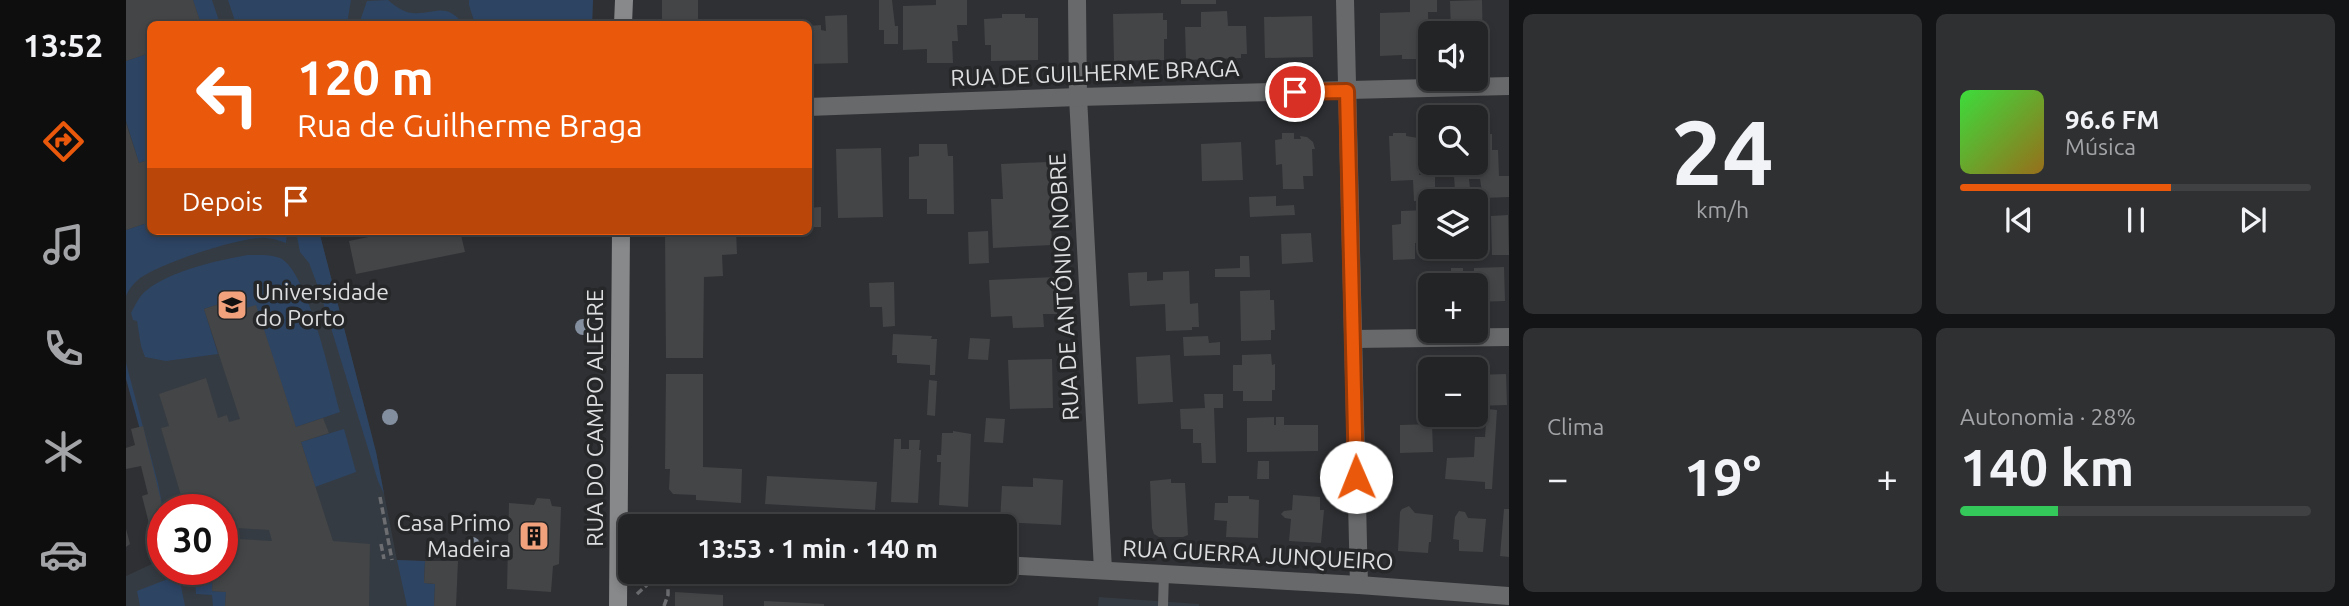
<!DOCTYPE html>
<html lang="pt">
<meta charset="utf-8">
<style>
:root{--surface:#232426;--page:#2f3032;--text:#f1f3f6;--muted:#a3a4a7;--line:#404143;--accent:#ea580c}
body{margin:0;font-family:Ubuntu,sans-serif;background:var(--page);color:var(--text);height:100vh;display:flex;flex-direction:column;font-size:26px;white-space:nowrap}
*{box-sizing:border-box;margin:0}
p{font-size:23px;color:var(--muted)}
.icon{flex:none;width:38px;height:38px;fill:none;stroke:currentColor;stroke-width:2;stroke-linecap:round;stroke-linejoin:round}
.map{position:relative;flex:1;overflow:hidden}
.side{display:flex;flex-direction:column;gap:14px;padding:14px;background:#131415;width:840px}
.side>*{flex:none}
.guide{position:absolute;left:21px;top:21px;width:665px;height:214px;border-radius:10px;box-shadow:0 4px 10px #0003,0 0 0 2px var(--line);background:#ea580c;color:#fff;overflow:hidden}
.tools{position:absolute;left:1292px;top:21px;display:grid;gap:14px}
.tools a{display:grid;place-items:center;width:70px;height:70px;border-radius:10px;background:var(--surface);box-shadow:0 4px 10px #0003,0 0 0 2px var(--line);font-size:35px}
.speed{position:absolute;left:21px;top:494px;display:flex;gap:14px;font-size:35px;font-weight:700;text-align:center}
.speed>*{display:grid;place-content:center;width:91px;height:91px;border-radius:50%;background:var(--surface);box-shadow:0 4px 10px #0003,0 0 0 2px var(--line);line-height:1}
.speed .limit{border:10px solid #d22;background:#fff;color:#111}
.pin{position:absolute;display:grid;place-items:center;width:60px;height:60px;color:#fff;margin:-30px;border:4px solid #fff;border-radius:50%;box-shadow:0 2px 7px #0007}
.me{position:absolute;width:77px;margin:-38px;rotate:359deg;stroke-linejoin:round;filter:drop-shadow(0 0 5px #0008)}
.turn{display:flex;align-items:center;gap:24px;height:147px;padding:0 35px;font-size:32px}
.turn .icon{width:91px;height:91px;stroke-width:2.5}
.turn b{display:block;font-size:49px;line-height:60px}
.then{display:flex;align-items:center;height:66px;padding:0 35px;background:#0003;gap:14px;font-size:26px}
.big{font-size:52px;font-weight:600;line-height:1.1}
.side .card{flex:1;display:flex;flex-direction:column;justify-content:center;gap:10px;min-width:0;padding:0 24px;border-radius:10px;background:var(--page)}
.side .dial{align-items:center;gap:0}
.dial b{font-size:91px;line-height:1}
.song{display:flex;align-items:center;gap:21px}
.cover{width:84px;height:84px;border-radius:10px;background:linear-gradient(135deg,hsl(120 70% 55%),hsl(40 70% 35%))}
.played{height:7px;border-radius:4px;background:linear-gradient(90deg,var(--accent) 60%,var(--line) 60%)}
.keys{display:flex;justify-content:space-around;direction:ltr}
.heat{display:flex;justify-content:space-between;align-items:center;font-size:38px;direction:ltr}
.charge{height:10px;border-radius:5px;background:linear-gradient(90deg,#34c759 28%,var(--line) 0)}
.side .tiles{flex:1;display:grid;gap:14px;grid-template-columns:repeat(2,1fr)}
.trip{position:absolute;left:492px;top:514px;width:399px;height:70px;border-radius:10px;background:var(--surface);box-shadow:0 4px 10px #0003,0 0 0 2px var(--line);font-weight:600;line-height:70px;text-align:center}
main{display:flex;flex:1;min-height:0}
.tab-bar{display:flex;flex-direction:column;width:126px;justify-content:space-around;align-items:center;background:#0e0e0f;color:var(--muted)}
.tab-bar .icon{width:49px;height:49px}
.tab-bar .current{color:var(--accent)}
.tab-bar b{font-size:32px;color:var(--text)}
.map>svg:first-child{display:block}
.built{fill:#353b42}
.green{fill:#2d4463}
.building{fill:#434547}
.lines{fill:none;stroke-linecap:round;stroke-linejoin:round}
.path{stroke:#6d6e71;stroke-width:3.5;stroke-dasharray:7 3.5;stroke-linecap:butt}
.service{stroke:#68696b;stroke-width:10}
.minor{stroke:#68696b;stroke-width:18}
.tertiary{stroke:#68696b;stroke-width:18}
.secondary{stroke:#88898b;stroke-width:18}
.tree{fill:#838e9f}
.route-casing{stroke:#983908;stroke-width:18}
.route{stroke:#ea580c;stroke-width:12}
.labels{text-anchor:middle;stroke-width:7;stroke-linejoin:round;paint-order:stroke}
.street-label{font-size:23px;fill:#dddee0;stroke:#252729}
.poi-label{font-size:23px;fill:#dddee0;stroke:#252729;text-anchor:start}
</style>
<main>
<nav class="tab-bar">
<b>13:52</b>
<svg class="icon current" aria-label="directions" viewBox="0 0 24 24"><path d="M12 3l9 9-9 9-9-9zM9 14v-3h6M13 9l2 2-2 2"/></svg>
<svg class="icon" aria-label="music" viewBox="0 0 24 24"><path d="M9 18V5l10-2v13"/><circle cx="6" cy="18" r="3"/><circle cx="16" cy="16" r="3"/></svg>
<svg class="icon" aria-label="phone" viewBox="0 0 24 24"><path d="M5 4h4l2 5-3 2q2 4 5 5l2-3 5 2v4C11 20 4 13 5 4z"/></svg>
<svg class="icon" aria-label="climate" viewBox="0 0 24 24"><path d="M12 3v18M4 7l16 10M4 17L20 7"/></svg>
<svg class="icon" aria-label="car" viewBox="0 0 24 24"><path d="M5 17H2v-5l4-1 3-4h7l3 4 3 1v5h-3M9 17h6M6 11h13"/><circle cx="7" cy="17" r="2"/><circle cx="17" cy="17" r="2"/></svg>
</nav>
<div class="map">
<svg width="1383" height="606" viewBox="0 0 1383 606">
<rect width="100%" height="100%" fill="#2f3033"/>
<!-- built -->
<g class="built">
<path d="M 0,0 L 467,0 L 466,24 L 24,24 L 24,231 L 193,231 L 250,452 L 271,560 L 299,561 L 298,583 L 309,584 L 308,606 L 0,606 L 0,576 L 28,563 L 37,555 L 37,569 L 96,569 L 96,509 L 37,509 L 0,378 Z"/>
<path d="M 973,597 L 1073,604 L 1073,606 L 972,606 Z"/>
</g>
<!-- green -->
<g class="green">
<path d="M 67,0 L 86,0 L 94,24 L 75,24 Z"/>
<path d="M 102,0 L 225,0 L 221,24 L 110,24 Z"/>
<path d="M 262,0 C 269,6 277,12 286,13 C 310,15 319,1 337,24 L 235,24 L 235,18 L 241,1 Z"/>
<path d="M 343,0 L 467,0 L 466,24 L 349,24 L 343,5 Z"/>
<path d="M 24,53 L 24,159 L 13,163 L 0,121 L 0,61 Z"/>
<path d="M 24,222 L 24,231 L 161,231 L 160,243 C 151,240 143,237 133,238 C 109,239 32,264 13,279 C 7,284 3,289 0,296 L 0,230 Z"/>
<path d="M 170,231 L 193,231 L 250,452 L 258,494 L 252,481 L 194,292 L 183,263 L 174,252 Z"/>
<path d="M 122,255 C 132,255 144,254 154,258 C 182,271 205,381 214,412 L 170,427 L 109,311 L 105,300 L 78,309 L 92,354 L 40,361 L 19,357 L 15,346 L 11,321 L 7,320 L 5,313 C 10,304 13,296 21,290 C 44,271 92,260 122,255 Z"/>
<path d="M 0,363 L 32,483 L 37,509 L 37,524 L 29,484 L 0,379 Z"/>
<path d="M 218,429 L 230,472 L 189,487 L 175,442 Z"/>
<path d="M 271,560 L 299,561 L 298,583 L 309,584 L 308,606 L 281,606 Z"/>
<path d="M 68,569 L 87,569 L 86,591 L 100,592 L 99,606 L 87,606 L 86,595 L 70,594 Z"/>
<path d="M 47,577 L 54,581 L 59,606 L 14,606 L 11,591 Z"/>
</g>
<!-- building -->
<g class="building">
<path d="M 0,0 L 67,0 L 75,24 L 24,24 L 24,53 L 0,61 Z"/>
<rect x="536" y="0" width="36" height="24"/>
<path d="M 753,0 L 766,0 L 769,26 L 772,26 L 772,44 L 758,44 L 758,30 L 753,30 Z"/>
<path d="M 810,0 L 841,0 L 841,25 L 831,25 L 832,41 L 826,41 L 827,63 L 801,63 L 801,49 L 777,50 L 777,6 L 810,5 Z"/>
<rect x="1055" y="0" width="35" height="4"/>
<path d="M 1284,0 L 1311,0 L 1311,12 L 1302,12 L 1303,55 L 1291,55 L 1291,59 L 1276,59 L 1276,55 L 1254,56 L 1254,13 L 1284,12 Z"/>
<path d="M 1356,0 L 1357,53 L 1349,53 L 1349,33 L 1325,33 L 1324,1 Z"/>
<path d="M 1101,11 L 1102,26 L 1120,26 L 1121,54 L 1115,54 L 1115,58 L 1060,60 L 1059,27 L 1075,27 L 1075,12 Z"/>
<path d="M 1037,13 L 1037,20 L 1041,20 L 1041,39 L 1038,39 L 1038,60 L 988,61 L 987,14 Z"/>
<path d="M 876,14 L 899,14 L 899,18 L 912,18 L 912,60 L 865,61 L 865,45 L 859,45 L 858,19 L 876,18 Z"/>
<path d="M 721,15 L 722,63 L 682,64 L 682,26 L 695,25 L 695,30 L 700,31 L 699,16 Z"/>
<path d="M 1186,16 L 1187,57 L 1139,58 L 1138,17 Z"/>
<path d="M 0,123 L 13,163 L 24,159 L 24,222 L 0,230 Z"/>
<path d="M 1156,133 L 1168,133 L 1168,139 L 1175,139 L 1174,136 L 1181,137 L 1187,142 L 1189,149 L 1186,149 L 1187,176 L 1177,176 L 1178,189 L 1157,189 L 1156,164 L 1150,165 L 1149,140 L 1156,139 Z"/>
<path d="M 1267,133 L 1280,133 L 1280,136 L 1292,138 L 1293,175 L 1309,175 L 1309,200 L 1288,201 L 1287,180 L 1265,181 L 1263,136 L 1267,136 Z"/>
<path d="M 1366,134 L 1366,150 L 1372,150 L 1373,176 L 1383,176 L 1383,197 L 1357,198 L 1354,179 L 1343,179 L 1344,189 L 1329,190 L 1328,176 L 1319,176 L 1319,163 L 1349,163 L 1349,135 Z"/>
<path d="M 1115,142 L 1117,180 L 1076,181 L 1075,144 Z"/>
<path d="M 793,144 L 821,144 L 822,156 L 827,156 L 828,214 L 801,214 L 801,199 L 783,199 L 783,157 L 793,156 Z"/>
<path d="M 755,148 L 757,217 L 712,218 L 710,149 Z"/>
<path d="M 922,162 L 926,245 L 867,248 L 865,199 L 877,199 L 875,164 Z"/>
<rect x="682" y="168" width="3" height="26"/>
<path d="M 1150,196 L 1150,206 L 1168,205 L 1169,215 L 1124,217 L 1123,197 Z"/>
<path d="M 695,207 L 695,227 L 682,227 L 682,208 Z"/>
<path d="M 1304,210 L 1304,242 L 1289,243 L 1289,259 L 1267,260 L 1266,225 L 1275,224 L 1275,211 Z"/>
<path d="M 1382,215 L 1383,255 L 1366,255 L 1365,216 Z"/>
<path d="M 272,231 L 334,231 L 339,252 L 230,274 L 223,241 Z"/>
<path d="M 539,231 L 610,231 L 611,254 L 596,255 L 597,276 L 578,277 L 577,358 L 540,358 Z"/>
<path d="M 862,231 L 863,263 L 843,264 L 842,232 Z"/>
<path d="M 1185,233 L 1187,262 L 1156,264 L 1155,234 Z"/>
<path d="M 1114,256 L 1123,256 L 1124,277 L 1089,277 L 1089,269 L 1114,268 Z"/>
<path d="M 1378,267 L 1379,301 L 1349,302 L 1349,285 L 1309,285 L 1309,275 L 1325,275 L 1325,268 L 1337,268 L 1337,272 L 1348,271 L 1348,268 Z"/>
<path d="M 1063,271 L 1064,304 L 1072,303 L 1073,327 L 1066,327 L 1066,330 L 1040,331 L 1039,304 L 1004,306 L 1002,273 L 1021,272 L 1021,281 L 1037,280 L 1037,272 Z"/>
<path d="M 929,277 L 931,314 L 917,314 L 918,327 L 887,328 L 886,316 L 865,317 L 863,280 Z"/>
<path d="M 768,282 L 769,326 L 757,327 L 756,307 L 744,307 L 743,283 Z"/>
<path d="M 1144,290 L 1144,300 L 1148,300 L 1149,330 L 1145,330 L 1145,340 L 1115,341 L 1114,291 Z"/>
<path d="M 105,300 L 109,311 L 130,305 L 170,427 L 197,418 L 203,433 L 175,442 L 207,541 L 244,544 L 243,606 L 99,606 L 100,592 L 86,591 L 87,569 L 96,569 L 96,538 L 146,541 L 143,530 L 96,527 L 96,509 L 59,509 L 35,428 L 43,426 L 33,394 L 80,378 L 92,418 L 101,415 L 103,422 L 114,419 L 78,309 Z"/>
<path d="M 767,334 L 806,336 L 805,339 L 811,339 L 809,375 L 804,375 L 804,365 L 771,363 L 771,355 L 766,355 Z"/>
<path d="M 1082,336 L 1083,343 L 1094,342 L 1094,355 L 1058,356 L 1057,337 Z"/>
<path d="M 844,338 L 864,339 L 862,360 L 842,359 Z"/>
<path d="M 1145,354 L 1146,365 L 1149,364 L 1149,390 L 1146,390 L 1146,401 L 1117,401 L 1117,391 L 1107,391 L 1107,365 L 1116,365 L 1116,355 Z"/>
<path d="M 1044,355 L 1047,402 L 1012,404 L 1010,357 Z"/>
<path d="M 926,359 L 927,408 L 884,409 L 882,360 Z"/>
<path d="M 540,374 L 577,374 L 577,467 L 616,469 L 615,503 L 570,500 L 570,495 L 547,494 L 543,489 L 544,469 L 539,469 Z"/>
<path d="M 1380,374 L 1381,405 L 1349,406 L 1349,375 Z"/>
<path d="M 803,380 L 811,381 L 809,416 L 801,415 Z"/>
<path d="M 1078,394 L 1097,394 L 1097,408 L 1088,408 L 1090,463 L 1076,463 L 1075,443 L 1067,443 L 1067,429 L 1055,429 L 1054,409 L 1079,408 Z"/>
<path d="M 1361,409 L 1371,410 L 1366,489 L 1359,489 L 1359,482 L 1319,479 L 1321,458 L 1348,457 L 1349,437 L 1359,437 Z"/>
<path d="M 1148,417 L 1148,425 L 1150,425 L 1150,417 L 1158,417 L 1158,425 L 1192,425 L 1192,451 L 1121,452 L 1121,418 Z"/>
<path d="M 860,418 L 879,419 L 877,443 L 858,442 Z"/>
<path d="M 1306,424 L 1307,452 L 1274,453 L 1274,425 Z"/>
<path d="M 17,426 L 37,509 L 37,545 L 29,547 L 16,496 L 22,494 L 15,466 L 0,469 L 0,448 L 9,445 L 5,429 Z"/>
<path d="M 827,431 L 845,434 L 842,507 L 813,505 L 815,462 L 811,462 L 811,455 L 815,455 L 816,433 L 827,433 Z"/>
<path d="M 768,439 L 775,439 L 775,449 L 783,449 L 783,440 L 794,440 L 793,450 L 795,450 L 792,503 L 765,502 Z"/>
<path d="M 1132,461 L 1143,461 L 1143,479 L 1131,479 Z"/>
<path d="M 641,476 L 751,482 L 749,510 L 639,504 Z"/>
<path d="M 907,478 L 937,480 L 935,525 L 874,522 L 876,486 L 907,487 Z"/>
<path d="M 1045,479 L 1045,483 L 1059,483 L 1062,535 L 1057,537 L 1033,537 L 1028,534 L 1026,528 L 1024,481 Z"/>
<path d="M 1167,495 L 1194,497 L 1194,510 L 1198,510 L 1195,543 L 1163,541 L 1165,519 L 1159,518 L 1155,514 L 1158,511 L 1166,510 Z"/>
<path d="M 1102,496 L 1123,496 L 1123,499 L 1133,500 L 1132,538 L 1100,537 L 1101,521 L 1088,520 L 1089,503 L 1102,503 Z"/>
<path d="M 411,498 L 424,499 L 426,506 L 435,507 L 433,564 L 427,566 L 425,592 L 381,589 L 383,503 L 408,505 Z"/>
<path d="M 1283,506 L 1289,513 L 1307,515 L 1305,542 L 1303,542 L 1302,553 L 1272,551 L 1274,512 L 1276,509 Z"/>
<path d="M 1378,509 L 1383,509 L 1383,557 L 1374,556 Z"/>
<path d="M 1333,511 L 1339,512 L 1342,518 L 1360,519 L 1357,552 L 1333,551 L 1333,540 L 1327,539 L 1329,517 Z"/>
<path d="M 0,529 L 4,544 L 0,547 Z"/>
<path d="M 299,561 L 332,561 L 330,606 L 308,606 L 309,584 L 298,583 Z"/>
<path d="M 549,592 L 597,595 L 597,606 L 549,606 Z"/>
<path d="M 638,601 L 698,604 L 698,606 L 638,606 Z"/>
</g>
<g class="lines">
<!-- path -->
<g class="path">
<path d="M 254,497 L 266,560"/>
<path d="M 255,544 L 258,559"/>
<path d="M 511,594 L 535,572"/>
<path d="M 538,606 L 542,595 L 542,572"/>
</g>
<!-- service -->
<path class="service" d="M 1037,606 L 1038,574"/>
<!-- minor -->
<g class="minor">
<path d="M 951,0 L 952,97 L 977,570"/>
<path d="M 1219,0 L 1233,585"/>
<path d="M 682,107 L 952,97 L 1383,86"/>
<path d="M 1227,339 L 1383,337"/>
</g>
<!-- tertiary -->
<path class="tertiary" d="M 878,565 L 1233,585 L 1383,596"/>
<!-- secondary -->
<g class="secondary">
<path d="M 497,24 L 498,0"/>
<path d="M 492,606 L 495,231"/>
</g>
</g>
<!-- trees -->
<g class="tree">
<circle cx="457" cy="327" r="8"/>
<circle cx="264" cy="417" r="8"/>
<circle cx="346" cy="545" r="8"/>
</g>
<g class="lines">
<!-- route casing -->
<g class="route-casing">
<path id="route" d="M 1169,92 L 1221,91 L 1230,477"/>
</g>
<!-- route -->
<use href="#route" class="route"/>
</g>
<!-- icons -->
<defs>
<g id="university-square" transform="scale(1.575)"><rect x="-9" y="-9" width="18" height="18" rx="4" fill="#f1a17c" stroke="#252729"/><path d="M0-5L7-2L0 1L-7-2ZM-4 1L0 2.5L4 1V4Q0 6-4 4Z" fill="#111"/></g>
<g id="building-square" transform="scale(1.575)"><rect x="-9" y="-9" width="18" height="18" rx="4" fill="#f1a17c" stroke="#252729"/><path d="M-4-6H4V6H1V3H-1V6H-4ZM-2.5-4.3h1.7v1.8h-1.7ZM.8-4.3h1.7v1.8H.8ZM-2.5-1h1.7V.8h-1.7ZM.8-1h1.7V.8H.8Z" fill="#111"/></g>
</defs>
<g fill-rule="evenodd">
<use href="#university-square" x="106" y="305"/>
<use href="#building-square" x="408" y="536"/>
</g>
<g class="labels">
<!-- street labels -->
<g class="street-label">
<text transform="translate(969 73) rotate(-2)" y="8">RUA DE GUILHERME BRAGA</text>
<text transform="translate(938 287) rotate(-93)" y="8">RUA DE ANTÓNIO NOBRE</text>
<text transform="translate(469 418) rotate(-90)" y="8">RUA DO CAMPO ALEGRE</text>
<text transform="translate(1132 555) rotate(3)" y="8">RUA GUERRA JUNQUEIRO</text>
</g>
<!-- poi labels -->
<g class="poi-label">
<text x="129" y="300">Universidade<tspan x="129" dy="26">do Porto</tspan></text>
<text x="385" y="531" text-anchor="end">Casa Primo<tspan x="385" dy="26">Madeira</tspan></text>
</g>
</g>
</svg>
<div class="tools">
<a><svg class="icon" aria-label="sound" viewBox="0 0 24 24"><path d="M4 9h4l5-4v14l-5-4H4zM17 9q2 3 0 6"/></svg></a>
<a><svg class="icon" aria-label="search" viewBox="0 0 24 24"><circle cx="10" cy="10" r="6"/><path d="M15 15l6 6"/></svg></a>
<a><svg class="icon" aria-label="layers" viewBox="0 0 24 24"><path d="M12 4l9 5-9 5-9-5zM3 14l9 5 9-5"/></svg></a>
<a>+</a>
<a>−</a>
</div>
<div class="speed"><div class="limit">30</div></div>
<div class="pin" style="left:1169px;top:92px;background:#d93025"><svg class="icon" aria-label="arrive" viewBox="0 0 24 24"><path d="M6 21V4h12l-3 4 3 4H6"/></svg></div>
<svg class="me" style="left:1230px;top:477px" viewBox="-20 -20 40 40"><circle r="19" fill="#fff"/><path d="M0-13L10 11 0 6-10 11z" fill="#ea580c"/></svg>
<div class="trip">13:53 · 1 min · 140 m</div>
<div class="guide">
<div class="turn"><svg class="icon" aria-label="left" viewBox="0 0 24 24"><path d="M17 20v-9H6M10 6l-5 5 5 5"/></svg><div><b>120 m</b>Rua de Guilherme Braga</div></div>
<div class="then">Depois<svg class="icon" aria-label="arrive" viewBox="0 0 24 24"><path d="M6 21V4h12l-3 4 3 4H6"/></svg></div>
</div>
</div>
<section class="side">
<div class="tiles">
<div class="card dial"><b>24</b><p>km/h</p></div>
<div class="card">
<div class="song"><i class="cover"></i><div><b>96.6 FM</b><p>Música</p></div></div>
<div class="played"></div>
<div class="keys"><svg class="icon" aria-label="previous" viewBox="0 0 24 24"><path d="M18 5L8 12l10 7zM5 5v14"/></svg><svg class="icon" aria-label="pause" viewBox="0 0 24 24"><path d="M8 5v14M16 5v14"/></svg><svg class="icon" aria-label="next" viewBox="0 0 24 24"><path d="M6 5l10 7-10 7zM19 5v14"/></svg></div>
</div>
<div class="card"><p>Clima</p>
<div class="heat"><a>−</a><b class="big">19°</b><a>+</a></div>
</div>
<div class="card"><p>Autonomia · 28%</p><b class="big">140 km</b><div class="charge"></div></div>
</div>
</section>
</main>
